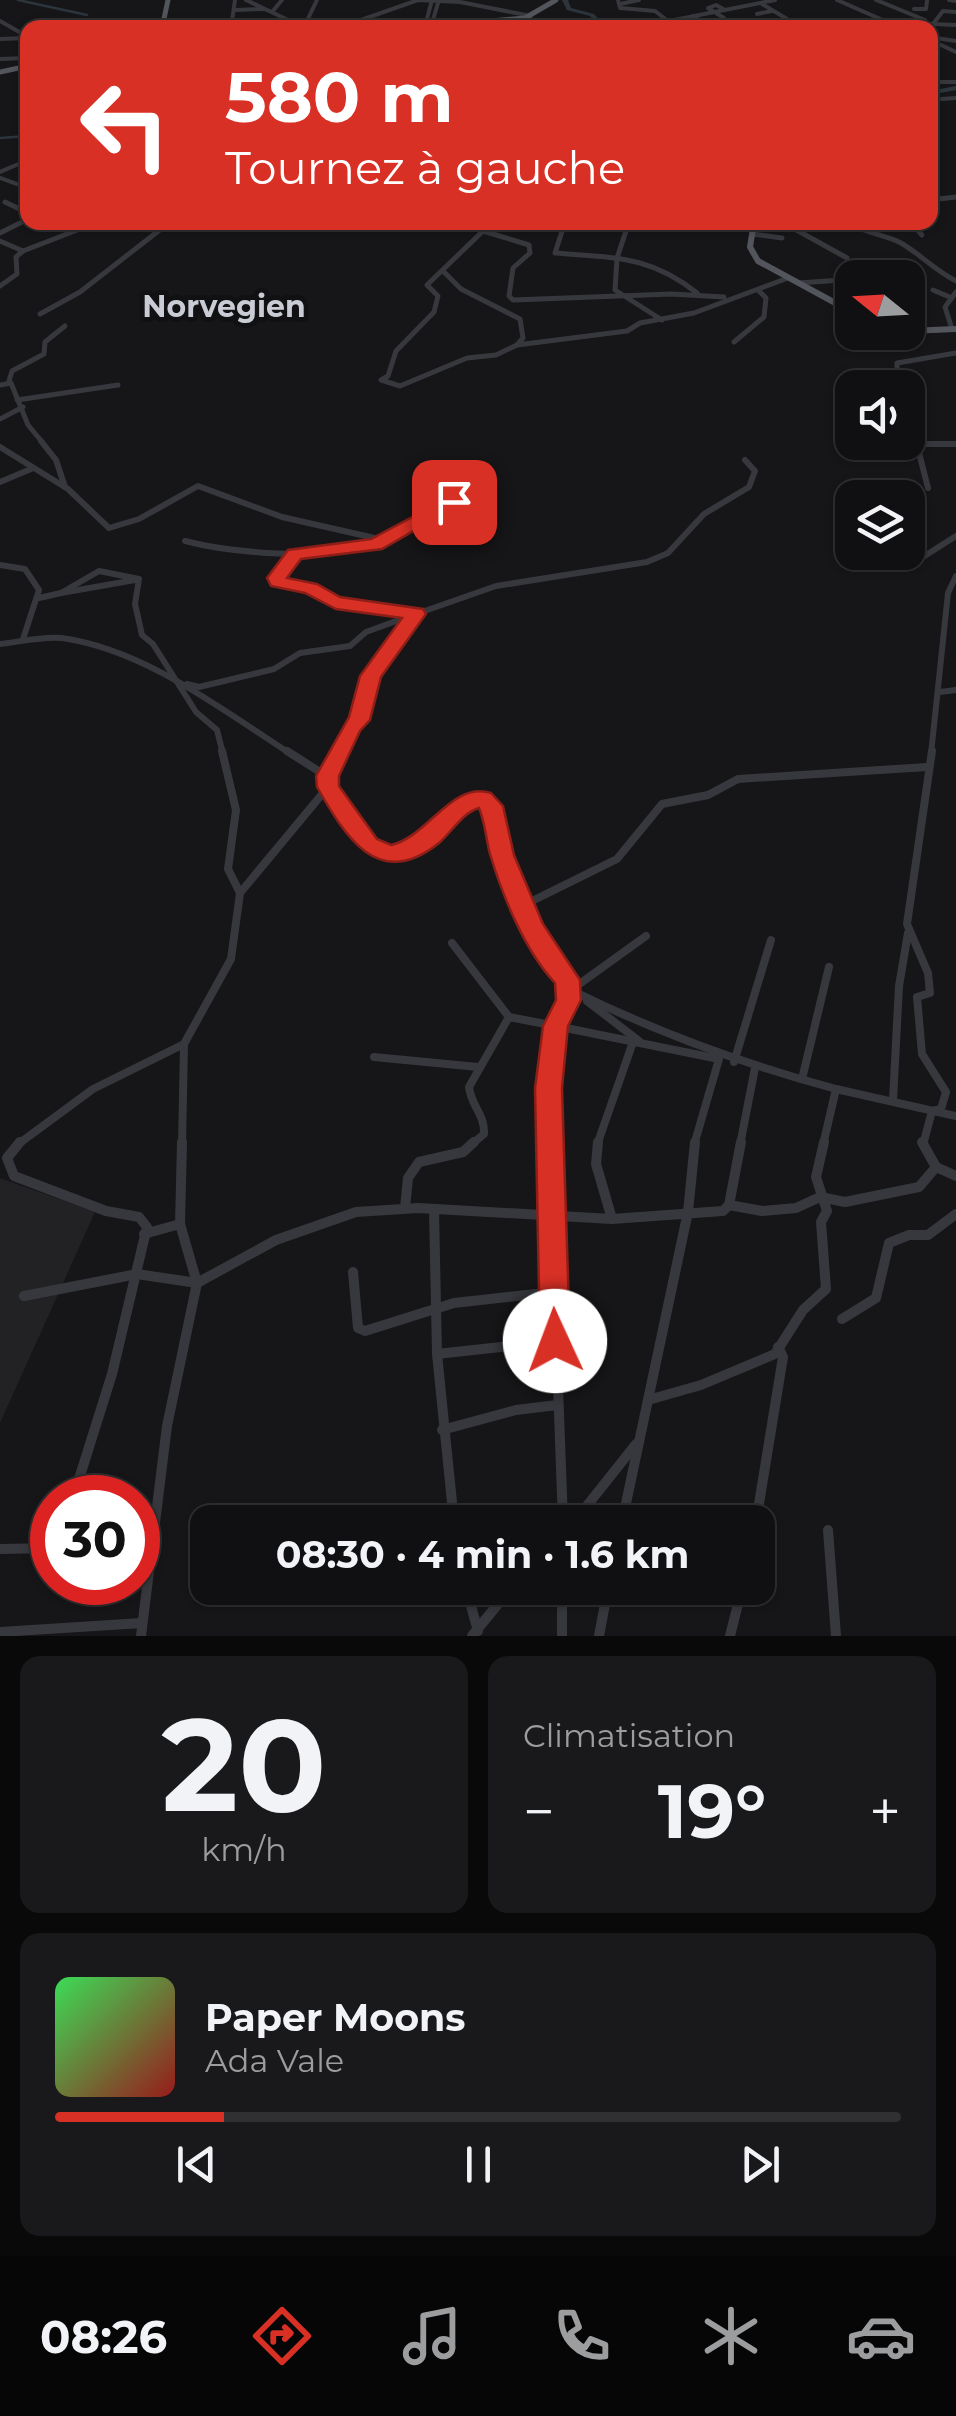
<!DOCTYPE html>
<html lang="fr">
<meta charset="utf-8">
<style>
:root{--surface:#101012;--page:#19191b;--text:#f1f3f6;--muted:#9c9d9f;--line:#303032;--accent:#d93025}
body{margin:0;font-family:Montserrat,sans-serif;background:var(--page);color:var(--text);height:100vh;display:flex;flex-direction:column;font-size:38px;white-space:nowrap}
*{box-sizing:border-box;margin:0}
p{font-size:32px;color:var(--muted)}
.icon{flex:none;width:55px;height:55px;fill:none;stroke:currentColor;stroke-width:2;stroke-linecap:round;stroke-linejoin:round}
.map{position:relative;height:1636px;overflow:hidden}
.details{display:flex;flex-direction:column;gap:20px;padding:20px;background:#09090a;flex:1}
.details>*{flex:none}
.banner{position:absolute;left:20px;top:20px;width:918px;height:210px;border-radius:20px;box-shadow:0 2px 8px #0004,0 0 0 2px var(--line);background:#d93025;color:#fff;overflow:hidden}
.needle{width:65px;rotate:288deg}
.tools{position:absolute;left:835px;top:260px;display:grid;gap:20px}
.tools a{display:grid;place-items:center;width:90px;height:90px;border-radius:20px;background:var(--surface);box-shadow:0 2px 8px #0004,0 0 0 2px var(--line);font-size:50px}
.speed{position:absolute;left:30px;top:1475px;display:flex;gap:20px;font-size:50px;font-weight:700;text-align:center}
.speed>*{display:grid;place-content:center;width:130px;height:130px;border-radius:50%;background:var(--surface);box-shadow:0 2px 8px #0004,0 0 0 2px var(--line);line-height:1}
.speed .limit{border:15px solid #d22;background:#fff;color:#111}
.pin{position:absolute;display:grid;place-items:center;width:85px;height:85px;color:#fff;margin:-42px;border-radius:20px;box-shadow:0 5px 15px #0006}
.me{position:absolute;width:110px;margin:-55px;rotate:358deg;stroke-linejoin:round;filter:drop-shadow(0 0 8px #0008)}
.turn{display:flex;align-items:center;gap:35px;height:210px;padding:0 40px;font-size:45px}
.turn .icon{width:130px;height:130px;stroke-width:2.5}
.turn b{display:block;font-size:70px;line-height:85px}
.big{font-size:75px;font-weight:700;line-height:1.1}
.details .widget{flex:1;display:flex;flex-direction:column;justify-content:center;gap:15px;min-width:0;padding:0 35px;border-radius:20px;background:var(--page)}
.details .dial{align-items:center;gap:0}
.dial b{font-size:130px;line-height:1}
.song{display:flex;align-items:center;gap:30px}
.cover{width:120px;height:120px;border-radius:15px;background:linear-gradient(135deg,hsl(130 70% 55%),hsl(0 70% 35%))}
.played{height:10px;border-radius:5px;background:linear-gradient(90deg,var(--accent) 20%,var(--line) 20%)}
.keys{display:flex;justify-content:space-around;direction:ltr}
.heat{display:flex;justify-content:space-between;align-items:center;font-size:55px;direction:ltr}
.details .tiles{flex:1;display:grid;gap:20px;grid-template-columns:1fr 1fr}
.widget:last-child{grid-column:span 2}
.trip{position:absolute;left:190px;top:1505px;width:585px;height:100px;border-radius:20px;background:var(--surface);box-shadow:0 2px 8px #0004,0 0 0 2px var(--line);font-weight:700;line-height:100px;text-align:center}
.tab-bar{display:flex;height:160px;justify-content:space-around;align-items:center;background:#060607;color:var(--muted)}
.tab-bar .icon{width:70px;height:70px}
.tab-bar .active{color:var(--accent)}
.tab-bar b{font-size:45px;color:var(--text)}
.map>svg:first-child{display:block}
.built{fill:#222225}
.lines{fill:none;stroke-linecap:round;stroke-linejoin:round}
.stream{stroke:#2c353c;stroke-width:2.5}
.river{fill:#2c353c;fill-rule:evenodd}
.minor-far4{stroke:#37383d;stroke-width:4}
.minor-far3{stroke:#37383d;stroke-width:5}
.minor-far2{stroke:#37383d;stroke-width:6}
.minor-far1{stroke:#37383d;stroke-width:8}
.minor{stroke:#37383d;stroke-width:10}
.major-far1{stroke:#53555c;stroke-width:5}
.major{stroke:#53555c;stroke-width:6}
.route{fill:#d93025;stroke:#8d1f18;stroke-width:2.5}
.labels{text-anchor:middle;stroke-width:10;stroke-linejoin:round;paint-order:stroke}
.far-quarter-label{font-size:30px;font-weight:bold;fill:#c9ccd4;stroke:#111113}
</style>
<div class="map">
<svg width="956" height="1636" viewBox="0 0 956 1636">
<rect width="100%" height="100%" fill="#161618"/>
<!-- built -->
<path class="built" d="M 0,1178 L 95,1212 L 0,1423 Z"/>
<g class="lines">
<!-- stream -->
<g class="stream">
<path d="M 18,0 L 87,15"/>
<path d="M 0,138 L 28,136"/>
</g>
<!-- river -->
<g class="river">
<path d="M 562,0 L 568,0 L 571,8 L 594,14 L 607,28 L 600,28 L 590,16 L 567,10 Z"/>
<path d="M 956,86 L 956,90 L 930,95 L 930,91 Z"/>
</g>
<!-- minor-far4 -->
<g class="minor-far4">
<path d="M 246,0 L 305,28"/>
<path d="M 618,0 L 620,8 L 655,11 L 677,28"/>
<path d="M 837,0 L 901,28"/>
<path d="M 876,0 L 925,20 L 926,28"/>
<path d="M 949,0 L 956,1"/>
<path d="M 620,4 L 639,0"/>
<path d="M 762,4 L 787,19"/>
<path d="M 914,9 L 926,9 L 927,1"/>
<path d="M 234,10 L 264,9"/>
<path d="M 272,12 L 282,0"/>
<path d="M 757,14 L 772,11"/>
<path d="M 693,16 L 707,25"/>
<path d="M 724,18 L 708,8 L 716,5 L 725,10"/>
<path d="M 0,21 L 28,37"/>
<path d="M 669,21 L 775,0"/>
<path d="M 932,24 L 956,25"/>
<path d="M 933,24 L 943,11 L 956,12"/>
<path d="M 425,26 L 432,0"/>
<path d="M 431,26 L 439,0"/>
<path d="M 304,27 L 317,0"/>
<path d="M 231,28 L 235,0"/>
<path d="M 338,28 L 418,0 L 460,2 L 531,16"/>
<path d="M 936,38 L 956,41"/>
<path d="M 0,39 L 28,38"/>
<path d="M 930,40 L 956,52"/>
<path d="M 0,59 L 28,58"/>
<path d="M 930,82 L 956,82"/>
<path d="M 942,99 L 956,98"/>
<path d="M 0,172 L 28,160"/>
<path d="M 0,178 L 28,188"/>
</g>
<!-- minor-far3 -->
<g class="minor-far3">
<path d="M 930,200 L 956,197"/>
<path d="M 5,202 L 28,213"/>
<path d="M 470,222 L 483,231 L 427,285 L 438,296 L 434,312 L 396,351 L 388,376 L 381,380 L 400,386 L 467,358 L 496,355 L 517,345 L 627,331 L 640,323 L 694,313 L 788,278"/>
<path d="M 565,222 L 555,253 C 614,258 649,255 697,293"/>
<path d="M 629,222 L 617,258 L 615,290 L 662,320"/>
<path d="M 760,222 L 791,227 L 805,222"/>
<path d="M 848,222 C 865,234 884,234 901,243 C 920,254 933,269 956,281"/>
<path d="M 910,222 L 922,235"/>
<path d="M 434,224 L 446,222"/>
<path d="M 791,227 L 847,258"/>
<path d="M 483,231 L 529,245 L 530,253 L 513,268 L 509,296 L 513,300 L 671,294 L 724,297"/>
<path d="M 0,233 L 28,219"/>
<path d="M 752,234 L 782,238"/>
<path d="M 0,241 L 23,251"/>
<path d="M 443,271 L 461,289 L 520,319 L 523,338 L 517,345"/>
<path d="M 798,283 L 842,280"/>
<path d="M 0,286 L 17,274 L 16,257 L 23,251 L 98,222"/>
<path d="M 933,290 L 952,298"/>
<path d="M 40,314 L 80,292 L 170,222"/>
<path d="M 952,329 L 945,307 L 956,292"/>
<path d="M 734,342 L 764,317 L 766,298 L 758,290"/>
<path d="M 9,381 L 12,371 L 44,354 L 45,342 L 65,326"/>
<path d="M 0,385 L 11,383 L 28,425 L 43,443"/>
<path d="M 897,388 L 897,363 L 956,353"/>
<path d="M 17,400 L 118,385"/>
<path d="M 0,419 L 23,407"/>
<path d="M 908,427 L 918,443"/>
</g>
<!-- minor-far2 -->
<g class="minor-far2">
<path d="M 41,441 L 56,460 L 65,487"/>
<path d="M 916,441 L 928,488"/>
<path d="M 918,444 L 956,444"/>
<path d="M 0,447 L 68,489 L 109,528 L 139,519 L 198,486 L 282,517 L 379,539"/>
<path d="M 0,482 L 31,469"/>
<path d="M 185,541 C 232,553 326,561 372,545 C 406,533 439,513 471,497"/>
<path d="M 295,554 L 280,571 L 278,582 L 310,588 L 335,603 L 403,615"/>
<path d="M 912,564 L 956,536"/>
<path d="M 0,565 L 25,569 L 39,590 L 23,639"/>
<path d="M 61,593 L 135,580"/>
<path d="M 39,598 L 61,593 L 99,571 L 139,579 L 135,604 L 142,635 L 153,644 L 196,712 L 217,730 L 223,754"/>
<path d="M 0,644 C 19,642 43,636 62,638 C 146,650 222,710 291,754"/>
<path d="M 187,684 L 199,687 L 274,669 L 300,653 L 350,646 L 366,632 L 415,614"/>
<path d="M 940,692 L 956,690"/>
<path d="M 338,754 L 359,720 L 371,676 L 416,614 L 496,586 L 647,562 L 668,553 L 704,514 L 749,487 L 755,471 L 745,460"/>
<path d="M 931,754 L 948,593 L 956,576"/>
</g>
<!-- minor-far1 -->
<g class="minor-far1">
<path d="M 222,751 L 236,810 L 228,869 L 240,893"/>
<path d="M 287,751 L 328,777 L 347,820 L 381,853 C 432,853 440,804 483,799 L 492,806 C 504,866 525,934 568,980 L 569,1000 L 556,1026 L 719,1059 L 694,1145"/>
<path d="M 328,777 L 339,751"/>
<path d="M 526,904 L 617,859 L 662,804 L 708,795 L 738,779 L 927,767"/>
<path d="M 646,936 L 571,990 C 658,1033 743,1064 836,1089 L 823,1145"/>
<path d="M 452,943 L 509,1017"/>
<path d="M 587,1001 L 639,1041"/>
<path d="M 374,1057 L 478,1067"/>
<path d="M 734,1062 L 771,940"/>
<path d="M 802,1079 L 829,967"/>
<path d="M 836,1089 L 956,1116"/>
<path d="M 893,1100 L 899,986 L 908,933"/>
<path d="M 17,1145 L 93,1089 L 184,1044 L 231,959 L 240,893 L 328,787"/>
<path d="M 182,1145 L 184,1044"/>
<path d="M 471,1145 L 484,1134 C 485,1114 471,1106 469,1087 L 509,1017 L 556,1026 L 549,1145"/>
<path d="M 597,1145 L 633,1042"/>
<path d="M 740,1145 L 755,1068"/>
<path d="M 923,1145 L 932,1111 L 941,1109 L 946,1092 L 922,1054 L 917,997 L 930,993 L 928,973 L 907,924 L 932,751"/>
</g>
<!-- minor -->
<g class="minor">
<path d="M 20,1142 L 7,1158 L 14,1176 L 106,1211 L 139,1217 L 147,1227 L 112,1374 L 73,1498"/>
<path d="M 549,1142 L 563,1522"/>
<path d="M 598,1142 L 596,1164 L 612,1219"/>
<path d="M 922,1142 L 936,1167"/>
<path d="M 729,1205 L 741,1142"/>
<path d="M 405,1208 L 408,1178 L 419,1162 L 463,1152 L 474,1142"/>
<path d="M 434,1209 L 437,1354 L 454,1522"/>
<path d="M 144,1234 L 180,1224"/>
<path d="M 353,1272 L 358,1328 L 365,1331 L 454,1303 L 553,1292"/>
<path d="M 24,1296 L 137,1274 L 197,1283 L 276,1240 L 356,1212 L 418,1208 L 612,1219 L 723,1211 L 729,1205 L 762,1211 L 796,1208 L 820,1197 L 845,1202 L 919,1187 L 936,1167 L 956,1176"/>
<path d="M 842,1319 L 876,1298 L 889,1243 L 909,1235 L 928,1235 L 956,1214"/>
<path d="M 437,1354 L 555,1341"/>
<path d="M 648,1400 L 701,1385 L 775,1354 L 803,1310 L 826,1289 L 821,1222 L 827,1211 L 816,1177 L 824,1142"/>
<path d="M 442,1430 L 516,1410 L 557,1405"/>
<path d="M 574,1522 L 636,1444"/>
<path d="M 622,1522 L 688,1212 L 695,1142"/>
<path d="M 756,1522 L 783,1357 L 778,1347"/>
<path d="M 828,1530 L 836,1636"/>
<path d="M 0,1549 L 52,1548"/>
<path d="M 466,1588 L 478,1631"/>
<path d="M 562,1588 L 562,1636"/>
<path d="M 0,1632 L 142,1623"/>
<path d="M 141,1636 L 167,1426 L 197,1283 L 180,1224 L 182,1142"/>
<path d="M 472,1636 L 511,1588"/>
<path d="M 599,1636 L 608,1588"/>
<path d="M 730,1636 L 742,1588"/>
</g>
<!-- major-far1 -->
<g class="major-far1">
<path d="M 162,28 L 168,0"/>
<path d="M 412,28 L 525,18 L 556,0"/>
<path d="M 0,72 L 28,66"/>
</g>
<!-- major -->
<g class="major">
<path d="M 754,222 L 750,247 L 758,261 L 852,312"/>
<path d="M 908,331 L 956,329"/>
</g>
</g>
<!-- route -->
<path class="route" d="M 448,498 L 464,502 L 382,549 L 301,559 L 287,578 L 317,584 L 340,597 L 423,609 L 426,614 L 381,677 L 370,720 L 360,731 L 339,776 L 339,786 L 377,839 L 391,845 C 428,837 451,781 491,793 L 503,806 L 514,855 L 543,924 L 580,980 L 581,1000 L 568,1026 L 562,1088 L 570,1341 L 566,1352 L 555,1356 L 544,1352 L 540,1341 L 535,1088 L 543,1026 L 556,1000 L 555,983 C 525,951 503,897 490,854 C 486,839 485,822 479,808 C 462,813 452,832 439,843 C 378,892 345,836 317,787 L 316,776 L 349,717 L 360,676 L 402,618 L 336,609 L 305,593 L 271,586 L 267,578 L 288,550 L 371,539 Z"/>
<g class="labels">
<!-- far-quarter labels -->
<g class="far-quarter-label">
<text x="224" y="317">Norvegien</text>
</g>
</g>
</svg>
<div class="tools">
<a><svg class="needle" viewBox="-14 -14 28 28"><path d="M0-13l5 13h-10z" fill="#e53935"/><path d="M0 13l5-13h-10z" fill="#9c9d9f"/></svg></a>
<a><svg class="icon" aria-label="sound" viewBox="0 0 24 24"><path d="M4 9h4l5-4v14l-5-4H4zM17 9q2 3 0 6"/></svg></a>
<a><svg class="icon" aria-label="layers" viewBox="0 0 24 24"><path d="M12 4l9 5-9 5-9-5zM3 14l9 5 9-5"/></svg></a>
</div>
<div class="speed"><div class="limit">30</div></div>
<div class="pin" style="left:454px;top:502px;background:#d93025"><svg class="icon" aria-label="arrive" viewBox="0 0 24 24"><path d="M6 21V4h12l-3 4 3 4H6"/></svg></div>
<svg class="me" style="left:555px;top:1341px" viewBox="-20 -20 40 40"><circle r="19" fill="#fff"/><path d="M0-13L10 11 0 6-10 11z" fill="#d93025"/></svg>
<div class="trip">08:30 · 4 min · 1.6 km</div>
<div class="banner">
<div class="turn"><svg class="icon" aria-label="left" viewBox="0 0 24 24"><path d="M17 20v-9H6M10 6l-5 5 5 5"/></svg><div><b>580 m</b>Tournez à gauche</div></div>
</div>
</div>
<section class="details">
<div class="tiles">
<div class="widget dial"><b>20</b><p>km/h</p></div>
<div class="widget"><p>Climatisation</p>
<div class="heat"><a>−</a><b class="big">19°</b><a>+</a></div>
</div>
<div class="widget">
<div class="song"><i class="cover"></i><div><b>Paper Moons</b><p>Ada Vale</p></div></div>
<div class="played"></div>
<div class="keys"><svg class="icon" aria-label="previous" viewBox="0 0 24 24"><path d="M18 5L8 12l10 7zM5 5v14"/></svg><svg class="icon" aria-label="pause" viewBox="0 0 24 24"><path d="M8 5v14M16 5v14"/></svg><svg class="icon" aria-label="next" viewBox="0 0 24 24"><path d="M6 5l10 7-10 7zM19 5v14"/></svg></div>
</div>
</div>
</section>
<nav class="tab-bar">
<b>08:26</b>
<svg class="icon active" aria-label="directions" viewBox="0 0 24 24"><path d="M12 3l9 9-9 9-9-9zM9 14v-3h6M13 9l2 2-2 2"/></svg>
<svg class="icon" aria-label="music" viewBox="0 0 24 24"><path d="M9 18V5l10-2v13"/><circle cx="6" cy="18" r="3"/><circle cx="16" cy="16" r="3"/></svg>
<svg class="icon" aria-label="phone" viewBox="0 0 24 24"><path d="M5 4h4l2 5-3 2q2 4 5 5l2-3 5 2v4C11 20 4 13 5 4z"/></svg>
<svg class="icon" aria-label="climate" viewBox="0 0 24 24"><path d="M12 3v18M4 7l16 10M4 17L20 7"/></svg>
<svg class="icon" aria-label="car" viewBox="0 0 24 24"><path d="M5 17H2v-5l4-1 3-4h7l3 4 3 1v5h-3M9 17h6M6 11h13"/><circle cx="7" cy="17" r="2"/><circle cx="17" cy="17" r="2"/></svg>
</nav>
